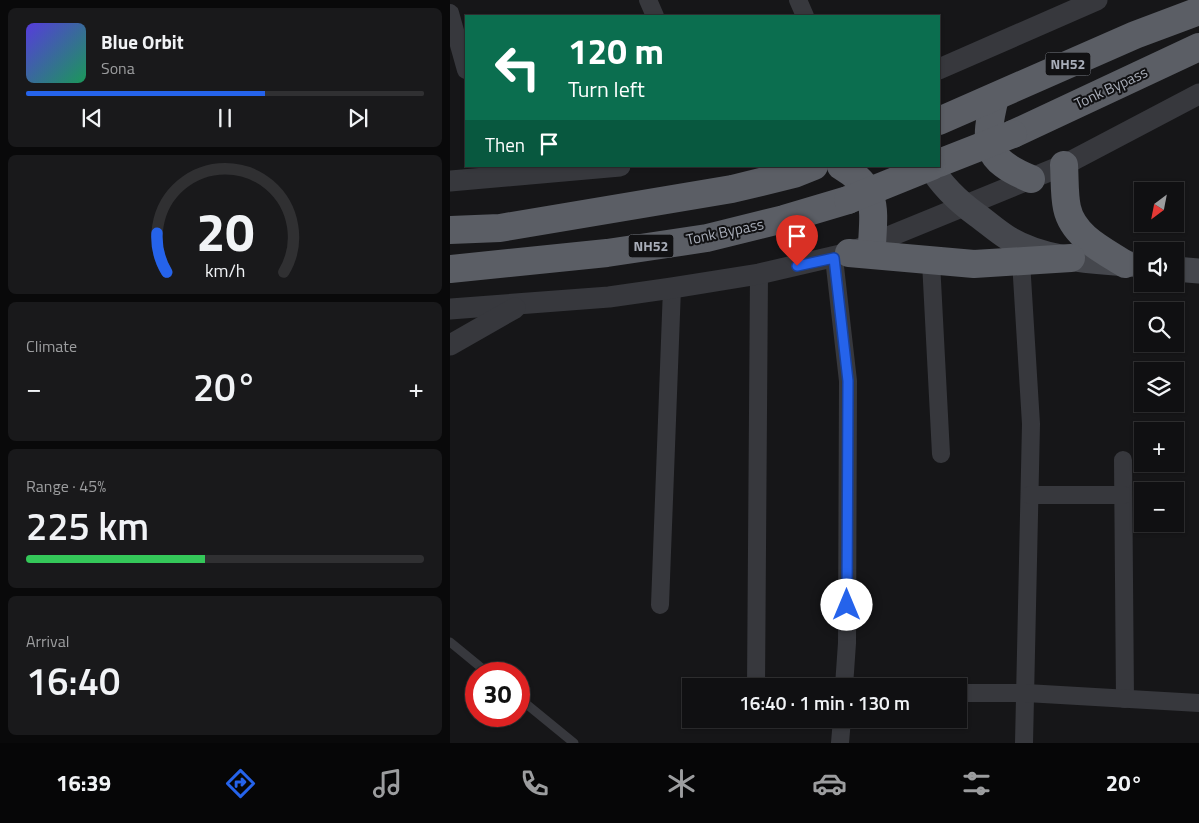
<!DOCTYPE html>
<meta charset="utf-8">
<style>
:root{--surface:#101012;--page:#19191b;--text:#f1f3f6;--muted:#9c9d9f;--line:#303032;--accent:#2563eb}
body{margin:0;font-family:"Titillium Web",sans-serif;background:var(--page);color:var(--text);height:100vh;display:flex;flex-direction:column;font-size:19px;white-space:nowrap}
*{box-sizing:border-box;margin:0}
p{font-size:16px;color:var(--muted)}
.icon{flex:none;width:28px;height:28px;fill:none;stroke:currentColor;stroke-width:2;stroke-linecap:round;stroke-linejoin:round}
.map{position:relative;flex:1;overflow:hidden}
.sheet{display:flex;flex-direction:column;gap:8px;padding:8px;background:#09090a;width:450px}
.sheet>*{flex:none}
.hud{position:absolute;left:15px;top:15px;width:475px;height:152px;border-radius:0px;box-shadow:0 1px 4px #0004,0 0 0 1px var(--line);background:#0b6e4f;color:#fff;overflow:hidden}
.needle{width:32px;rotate:212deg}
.fabs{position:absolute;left:684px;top:182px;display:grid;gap:10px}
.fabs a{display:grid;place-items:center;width:50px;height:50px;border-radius:0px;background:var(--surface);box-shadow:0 1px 4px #0004,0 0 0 1px var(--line);font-size:25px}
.speed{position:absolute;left:15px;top:662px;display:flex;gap:10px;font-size:25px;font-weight:700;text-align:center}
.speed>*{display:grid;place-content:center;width:65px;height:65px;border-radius:50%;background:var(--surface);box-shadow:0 1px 4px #0004,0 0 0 1px var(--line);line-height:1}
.speed .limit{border:8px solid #d22;background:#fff;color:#111}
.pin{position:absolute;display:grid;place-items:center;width:42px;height:42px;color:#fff;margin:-51px -21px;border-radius:50% 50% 50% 0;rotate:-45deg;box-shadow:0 0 5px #0007}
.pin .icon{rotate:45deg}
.me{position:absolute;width:55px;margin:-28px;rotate:0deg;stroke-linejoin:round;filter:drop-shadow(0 0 4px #0008)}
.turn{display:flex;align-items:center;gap:18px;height:105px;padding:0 20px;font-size:22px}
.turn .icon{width:65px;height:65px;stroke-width:2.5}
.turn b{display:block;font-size:35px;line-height:42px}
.then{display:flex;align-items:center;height:48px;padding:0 20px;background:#0003;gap:10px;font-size:19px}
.big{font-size:38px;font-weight:600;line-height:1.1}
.sheet .widget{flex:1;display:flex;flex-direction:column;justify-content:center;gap:8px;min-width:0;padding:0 18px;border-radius:8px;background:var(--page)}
.sheet .dial{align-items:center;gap:0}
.dial svg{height:130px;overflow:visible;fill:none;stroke:var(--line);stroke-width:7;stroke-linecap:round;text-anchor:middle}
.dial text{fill:var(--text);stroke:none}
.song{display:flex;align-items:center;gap:15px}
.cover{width:60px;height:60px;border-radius:8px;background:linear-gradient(135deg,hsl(250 70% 55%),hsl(150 70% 35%))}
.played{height:5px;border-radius:2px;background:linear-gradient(90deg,var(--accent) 60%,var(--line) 60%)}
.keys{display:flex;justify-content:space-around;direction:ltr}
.heat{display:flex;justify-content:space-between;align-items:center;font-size:28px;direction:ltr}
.charge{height:8px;border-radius:4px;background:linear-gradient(90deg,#34c759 45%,var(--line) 0)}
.trip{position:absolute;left:232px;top:678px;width:285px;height:50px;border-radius:0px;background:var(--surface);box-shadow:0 1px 4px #0004,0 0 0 1px var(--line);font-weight:600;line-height:50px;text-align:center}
.tab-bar{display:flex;height:80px;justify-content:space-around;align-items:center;background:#060607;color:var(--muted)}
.tab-bar .icon{width:35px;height:35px}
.tab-bar .selected{color:var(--accent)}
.tab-bar b{font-size:22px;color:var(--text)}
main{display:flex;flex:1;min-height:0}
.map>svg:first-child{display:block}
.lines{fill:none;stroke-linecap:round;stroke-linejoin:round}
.service{stroke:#37383d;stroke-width:9}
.minor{stroke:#37383d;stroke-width:18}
.tertiary{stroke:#37383d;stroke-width:21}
.secondary{stroke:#45474d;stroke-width:25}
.trunk{stroke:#5b5e65;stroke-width:28}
.trunk-bridge{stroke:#5b5e65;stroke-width:28}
.route-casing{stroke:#184099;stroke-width:12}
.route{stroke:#2563eb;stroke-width:9}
.labels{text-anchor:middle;stroke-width:4;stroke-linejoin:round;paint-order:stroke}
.shield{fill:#111113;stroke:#7b7e86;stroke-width:1}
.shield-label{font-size:14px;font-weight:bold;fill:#a8adb8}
.street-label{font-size:15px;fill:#a8adb8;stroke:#111113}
</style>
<main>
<section class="sheet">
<div class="widget">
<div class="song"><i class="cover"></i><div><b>Blue Orbit</b><p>Sona</p></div></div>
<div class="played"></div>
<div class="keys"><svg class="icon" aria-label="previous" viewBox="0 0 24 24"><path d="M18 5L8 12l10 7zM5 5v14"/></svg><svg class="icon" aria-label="pause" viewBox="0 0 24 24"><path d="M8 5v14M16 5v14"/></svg><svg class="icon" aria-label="next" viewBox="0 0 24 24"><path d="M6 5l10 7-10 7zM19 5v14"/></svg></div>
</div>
<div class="widget dial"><svg viewBox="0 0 100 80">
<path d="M14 69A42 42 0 1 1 86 69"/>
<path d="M14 69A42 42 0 0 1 8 45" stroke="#2563eb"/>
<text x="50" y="56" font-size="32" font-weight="700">20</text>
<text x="50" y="72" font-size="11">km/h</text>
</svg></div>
<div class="widget"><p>Climate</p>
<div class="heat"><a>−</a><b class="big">20°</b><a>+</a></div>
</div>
<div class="widget"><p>Range · 45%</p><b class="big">225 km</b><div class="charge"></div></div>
<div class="widget"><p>Arrival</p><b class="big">16:40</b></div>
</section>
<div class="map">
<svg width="749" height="743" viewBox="0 0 749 743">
<rect width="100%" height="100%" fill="#161618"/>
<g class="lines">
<!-- service -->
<g class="service">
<path d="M 0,642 L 39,674"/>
<path d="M 69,698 L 124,743"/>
</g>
<!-- minor -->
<g class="minor">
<path d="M 198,0 L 205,16"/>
<path d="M 348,0 L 355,16"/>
<path d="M 0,13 L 16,70"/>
<path d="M 384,258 L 398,381 L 397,643 L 394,686"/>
<path d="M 571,261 L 581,424 L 574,743"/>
<path d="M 481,262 L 491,454"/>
<path d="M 673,460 L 675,699"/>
<path d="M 580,495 L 673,495"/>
<path d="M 210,605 L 222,288"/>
<path d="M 306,686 L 309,274"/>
<path d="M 509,693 L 576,693 L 749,703"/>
<path d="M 390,743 L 392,719"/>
</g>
<!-- tertiary -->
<g class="tertiary">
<path d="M 489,69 L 647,0"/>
<path d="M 0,181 L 170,166"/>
<path d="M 0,309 L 159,297 L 222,288 L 309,274 L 399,253 L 614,165 L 749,94"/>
<path d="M 0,345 L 65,308"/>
</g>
<!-- secondary -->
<g class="secondary">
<path d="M 480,166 C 492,186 509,202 527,215 C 538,223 548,232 558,238 C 597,262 649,261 692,265"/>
<path d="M 725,269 L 749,271"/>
</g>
<!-- trunk -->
<g class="trunk">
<path d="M 545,97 C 534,144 533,159 581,179"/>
<path d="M 489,121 L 685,35 L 749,11"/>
<path d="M 563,134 L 749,47"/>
<path d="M 614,165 C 615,179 614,194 617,208 C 623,236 653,250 675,264"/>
<path d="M 391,166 C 428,188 424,207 422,245"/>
<path d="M 0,230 L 50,228 L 282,189 L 344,174 L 364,166"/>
<path d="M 399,253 L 524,264 L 621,258"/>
<path d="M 0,269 L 157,253 L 257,238 L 334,219 L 398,200"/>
</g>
<!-- trunk-bridge -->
<g class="trunk-bridge">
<path d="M 489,163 L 563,134"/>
<path d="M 398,200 L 482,166"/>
</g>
</g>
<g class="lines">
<!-- route casing -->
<g class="route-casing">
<path id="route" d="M 347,266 L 384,258 L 398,381 L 397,605"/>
</g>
<!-- route -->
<use href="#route" class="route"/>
</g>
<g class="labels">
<!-- shield labels -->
<g class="shield">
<rect x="595.5" y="52.5" width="45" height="23" rx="4"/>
<rect x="178.5" y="234.5" width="45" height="23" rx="4"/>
</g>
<g class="shield-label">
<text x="618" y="69">NH52</text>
<text x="201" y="251">NH52</text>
</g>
<!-- street labels -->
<g class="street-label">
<text transform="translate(661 88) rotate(-25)" y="5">Tonk Bypass</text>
<text transform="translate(275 232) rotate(-12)" y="5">Tonk Bypass</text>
</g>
</g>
</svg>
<div class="fabs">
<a><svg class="needle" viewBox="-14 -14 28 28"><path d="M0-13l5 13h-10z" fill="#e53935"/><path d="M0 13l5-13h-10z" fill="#9c9d9f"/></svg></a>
<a><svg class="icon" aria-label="sound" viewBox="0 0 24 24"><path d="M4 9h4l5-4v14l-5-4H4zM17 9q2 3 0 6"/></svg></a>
<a><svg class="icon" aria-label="search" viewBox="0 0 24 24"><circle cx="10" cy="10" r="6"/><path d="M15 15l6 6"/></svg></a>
<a><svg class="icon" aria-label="layers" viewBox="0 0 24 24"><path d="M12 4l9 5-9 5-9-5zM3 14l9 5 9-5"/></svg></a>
<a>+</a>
<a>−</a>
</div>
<div class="speed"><div class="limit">30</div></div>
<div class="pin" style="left:347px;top:266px;background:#d93025"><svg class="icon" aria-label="arrive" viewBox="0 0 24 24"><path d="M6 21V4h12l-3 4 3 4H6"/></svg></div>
<svg class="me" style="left:397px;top:605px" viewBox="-20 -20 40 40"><circle r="19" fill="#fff"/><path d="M0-13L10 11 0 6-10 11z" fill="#2563eb"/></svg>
<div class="trip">16:40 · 1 min · 130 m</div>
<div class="hud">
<div class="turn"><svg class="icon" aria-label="left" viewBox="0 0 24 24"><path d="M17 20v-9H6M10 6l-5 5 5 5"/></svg><div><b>120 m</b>Turn left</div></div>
<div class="then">Then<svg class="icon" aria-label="arrive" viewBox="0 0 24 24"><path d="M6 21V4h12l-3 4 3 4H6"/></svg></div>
</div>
</div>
</main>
<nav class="tab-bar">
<b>16:39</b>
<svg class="icon selected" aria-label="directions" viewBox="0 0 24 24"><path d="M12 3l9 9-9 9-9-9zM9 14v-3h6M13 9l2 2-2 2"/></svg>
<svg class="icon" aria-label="music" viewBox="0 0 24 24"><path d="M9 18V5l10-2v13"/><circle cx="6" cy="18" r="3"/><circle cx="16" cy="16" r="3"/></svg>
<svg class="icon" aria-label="phone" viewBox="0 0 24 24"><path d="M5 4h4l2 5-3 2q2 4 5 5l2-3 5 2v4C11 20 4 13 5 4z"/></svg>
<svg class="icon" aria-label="climate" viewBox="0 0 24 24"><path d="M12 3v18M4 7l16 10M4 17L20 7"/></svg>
<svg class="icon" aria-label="car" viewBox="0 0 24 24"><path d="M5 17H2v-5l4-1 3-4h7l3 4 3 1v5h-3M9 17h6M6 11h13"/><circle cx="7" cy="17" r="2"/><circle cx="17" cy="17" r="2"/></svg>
<svg class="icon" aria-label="filters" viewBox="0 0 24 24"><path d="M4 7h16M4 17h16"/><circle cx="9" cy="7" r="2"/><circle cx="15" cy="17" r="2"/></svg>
<b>20°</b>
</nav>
